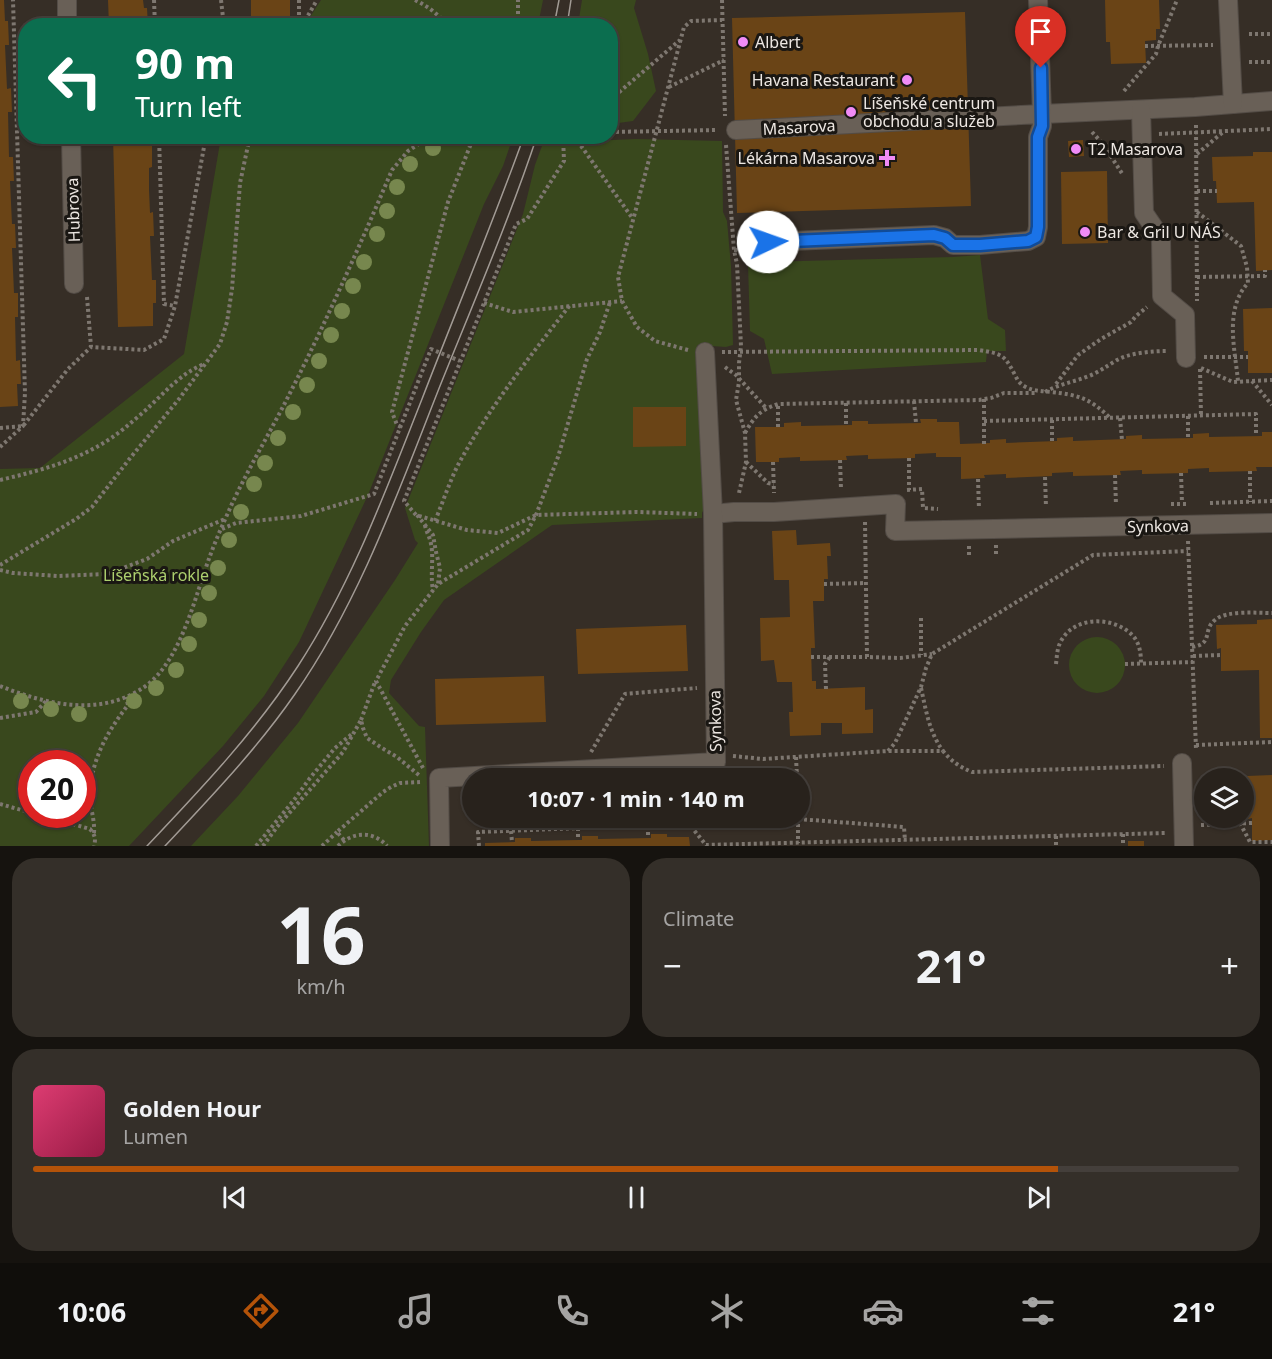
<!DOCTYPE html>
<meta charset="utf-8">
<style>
:root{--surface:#28221c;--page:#342f29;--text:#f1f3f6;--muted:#a5a4a3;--line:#443f3b;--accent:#b45309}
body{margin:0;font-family:"Noto Sans",sans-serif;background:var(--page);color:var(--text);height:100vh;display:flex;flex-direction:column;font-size:22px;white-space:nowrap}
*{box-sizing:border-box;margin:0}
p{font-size:20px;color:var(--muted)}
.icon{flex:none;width:33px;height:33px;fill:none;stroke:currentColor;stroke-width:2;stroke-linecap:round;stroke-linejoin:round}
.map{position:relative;height:846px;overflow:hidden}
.side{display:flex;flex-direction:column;gap:12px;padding:12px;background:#16130f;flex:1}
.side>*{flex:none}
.banner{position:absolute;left:18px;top:18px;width:600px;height:126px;border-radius:24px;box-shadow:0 2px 4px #0004,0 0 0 2px var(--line);background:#0b6e4f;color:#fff;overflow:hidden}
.buttons{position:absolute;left:1194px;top:768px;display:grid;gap:12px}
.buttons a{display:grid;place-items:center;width:60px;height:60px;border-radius:50%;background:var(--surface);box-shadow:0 2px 4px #0004,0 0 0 2px var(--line);font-size:30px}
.speed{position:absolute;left:18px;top:750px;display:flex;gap:12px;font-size:30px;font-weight:700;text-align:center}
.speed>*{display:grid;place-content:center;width:78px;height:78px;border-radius:50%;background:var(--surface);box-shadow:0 2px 4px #0004,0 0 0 2px var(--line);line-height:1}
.speed .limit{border:9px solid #d22;background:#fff;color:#111}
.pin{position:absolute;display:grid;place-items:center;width:51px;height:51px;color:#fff;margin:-62px -26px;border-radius:50% 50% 50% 0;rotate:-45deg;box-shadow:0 0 6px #0007}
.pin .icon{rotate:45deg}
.me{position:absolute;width:66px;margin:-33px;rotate:87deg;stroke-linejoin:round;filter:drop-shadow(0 0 4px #0008)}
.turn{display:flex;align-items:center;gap:21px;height:126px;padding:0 18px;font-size:27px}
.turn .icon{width:78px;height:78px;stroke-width:2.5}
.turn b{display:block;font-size:42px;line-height:51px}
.big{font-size:45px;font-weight:700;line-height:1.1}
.side .widget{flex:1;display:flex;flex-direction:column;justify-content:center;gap:9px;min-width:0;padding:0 21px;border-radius:24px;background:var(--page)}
.side .dial{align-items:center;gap:0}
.dial b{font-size:78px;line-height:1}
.song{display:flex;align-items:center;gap:18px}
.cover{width:72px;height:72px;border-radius:9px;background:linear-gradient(135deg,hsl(340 70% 55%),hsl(340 70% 35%))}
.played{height:6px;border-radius:3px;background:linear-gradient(90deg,var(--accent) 85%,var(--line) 85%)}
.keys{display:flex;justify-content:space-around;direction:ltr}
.heat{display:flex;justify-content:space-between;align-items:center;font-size:33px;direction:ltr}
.side .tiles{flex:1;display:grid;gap:12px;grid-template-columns:1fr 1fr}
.widget:last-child{grid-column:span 2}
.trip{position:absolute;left:462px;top:768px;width:348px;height:60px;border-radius:30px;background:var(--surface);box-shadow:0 2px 4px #0004,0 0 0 2px var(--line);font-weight:700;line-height:60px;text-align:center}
.tabs{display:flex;height:96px;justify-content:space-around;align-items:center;background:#100e0b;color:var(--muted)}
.tabs .icon{width:42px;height:42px}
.tabs .on{color:var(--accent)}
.tabs b{font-size:27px;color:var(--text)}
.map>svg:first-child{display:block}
.green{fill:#39481d;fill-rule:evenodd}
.building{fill:#6a4416}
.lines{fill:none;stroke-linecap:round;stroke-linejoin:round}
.minor-casing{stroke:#534c46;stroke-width:20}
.path{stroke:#7e7770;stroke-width:4;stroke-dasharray:3 3;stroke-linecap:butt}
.minor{stroke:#696057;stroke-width:18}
.tram{stroke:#a29b95;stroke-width:1.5}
.tree{fill:#77874e}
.route-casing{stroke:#114b97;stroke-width:15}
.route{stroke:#1a73e8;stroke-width:10}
.poi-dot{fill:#f08bf6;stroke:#1a1713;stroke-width:2}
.labels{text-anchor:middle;stroke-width:6;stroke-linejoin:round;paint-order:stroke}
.poi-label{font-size:16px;fill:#ede7e2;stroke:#1a1713;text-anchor:start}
.street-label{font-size:16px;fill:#ede7e2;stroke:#1a1713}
.park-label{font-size:16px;fill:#adcf6e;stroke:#1a1713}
</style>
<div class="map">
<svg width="1272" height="846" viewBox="0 0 1272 846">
<rect width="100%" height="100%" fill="#362e26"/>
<!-- green -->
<g class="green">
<path d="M 321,0 L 543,0 L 538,25 L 305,25 Z"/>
<path d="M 582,0 L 636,0 L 634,8 L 648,54 L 656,91 L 633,121 L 611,124 L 610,26 L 578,25 Z"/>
<path d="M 221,137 L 513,137 L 503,166 L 484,204 L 368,495 L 299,642 L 264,696 L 223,746 L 129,846 L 0,846 L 0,469 L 40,468 L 184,354 ZM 32,764 L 82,764 L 82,814 L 32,814 Z"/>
<path d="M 636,139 L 722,141 L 723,212 L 727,221 L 731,266 L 733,345 L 726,347 L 697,345 L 699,361 L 704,511 L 702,512 L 702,518 L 552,525 L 444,600 L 421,632 L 391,680 L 389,693 L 419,726 L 425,727 L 429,846 L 191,846 L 238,796 L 298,723 L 395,580 L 418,543 L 415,540 L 405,508 L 523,214 L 535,165 L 543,143 Z"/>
<path d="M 980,255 L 988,319 L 1005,330 L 1006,351 L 987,351 L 986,362 L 772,374 L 764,339 L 750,331 L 748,264 L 764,262 L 953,257 Z"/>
<circle cx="1097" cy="665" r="28"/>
</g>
<!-- building -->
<g class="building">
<path d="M 0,0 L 4,0 L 5,21 L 8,21 L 9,45 L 5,45 L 7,89 L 11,88 L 12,112 L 8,112 L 9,157 L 13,157 L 14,181 L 10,181 L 12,224 L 15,224 L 16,248 L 12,248 L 13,270 L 14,293 L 18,293 L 18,317 L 15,317 L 16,361 L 20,360 L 21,384 L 17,384 L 18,406 L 0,407 Z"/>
<path d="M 108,0 L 143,0 L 144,8 L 147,8 L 148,26 L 109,26 Z"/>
<path d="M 251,0 L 290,0 L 290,16 L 251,17 Z"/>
<path d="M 1105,0 L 1159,0 L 1160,29 L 1156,29 L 1156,40 L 1145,41 L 1146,63 L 1111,64 L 1110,42 L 1106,42 Z"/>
<path d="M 965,12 L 971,206 L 737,213 L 732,18 Z"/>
<path d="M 113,136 L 147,136 L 148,144 L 152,144 L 152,167 L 149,168 L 149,190 L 150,213 L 153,212 L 154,236 L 150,236 L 152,280 L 156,280 L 156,303 L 153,303 L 153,326 L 118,327 Z"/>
<path d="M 1083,140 L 1084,156 L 1069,157 L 1068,141 Z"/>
<path d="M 1253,152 L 1272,152 L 1272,270 L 1256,271 L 1254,202 L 1217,203 L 1216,181 L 1213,181 L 1212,157 L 1253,156 Z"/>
<path d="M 1107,171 L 1108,243 L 1062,244 L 1061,172 Z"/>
<path d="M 1272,308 L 1272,373 L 1248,373 L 1248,351 L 1244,351 L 1243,309 Z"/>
<path d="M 633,407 L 686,407 L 686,446 L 633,447 Z"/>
<path d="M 920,419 L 937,419 L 937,422 L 959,422 L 960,444 L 990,443 L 990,440 L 1006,439 L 1006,443 L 1057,441 L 1057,438 L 1073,437 L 1073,441 L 1126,439 L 1126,436 L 1142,435 L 1142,439 L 1193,438 L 1193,434 L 1209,433 L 1209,437 L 1262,436 L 1262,432 L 1272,432 L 1272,467 L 1256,467 L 1257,471 L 1209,472 L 1209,468 L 1188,469 L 1188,473 L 1142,474 L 1142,470 L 1120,471 L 1121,475 L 1073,476 L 1073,472 L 1052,473 L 1052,476 L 1006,478 L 1006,474 L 984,475 L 985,478 L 961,479 L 961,457 L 936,457 L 936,453 L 915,454 L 915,458 L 868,459 L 868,455 L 846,456 L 847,460 L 800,461 L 800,457 L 779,458 L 779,462 L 756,462 L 755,427 L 784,427 L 784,423 L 801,422 L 801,426 L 852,425 L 852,421 L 868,421 L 868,424 L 921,423 Z"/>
<path d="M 796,530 L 797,545 L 830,543 L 831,556 L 827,556 L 828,579 L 824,579 L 824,601 L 813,601 L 815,648 L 811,648 L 812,681 L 816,681 L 816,689 L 865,687 L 865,710 L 873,709 L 873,733 L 842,734 L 842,723 L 821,723 L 821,735 L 790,736 L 789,712 L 793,712 L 792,682 L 777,682 L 774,660 L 761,661 L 760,618 L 790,617 L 789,580 L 774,580 L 772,531 Z"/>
<path d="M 1272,619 L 1272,738 L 1260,738 L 1259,670 L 1221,671 L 1221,648 L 1217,649 L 1216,625 L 1257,624 L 1257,620 Z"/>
<path d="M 686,625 L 688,671 L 578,674 L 576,629 Z"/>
<path d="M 544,676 L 546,722 L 436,725 L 435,679 Z"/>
<path d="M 1272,775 L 1272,840 L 1252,841 L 1252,818 L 1248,819 L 1247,776 Z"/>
<path d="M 720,818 L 792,818 L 792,823 L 720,826 Z"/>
<path d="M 651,834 L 667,834 L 667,837 L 689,837 L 690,846 L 485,846 L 485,843 L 515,842 L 515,838 L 531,838 L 531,841 L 578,840 L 582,840 L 582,836 L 598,836 L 598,839 L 651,838 Z"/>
<rect x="1128" y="841" width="16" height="5"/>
</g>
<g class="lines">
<!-- minor casing -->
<g class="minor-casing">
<g id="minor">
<path d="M 67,0 L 67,26"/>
<path d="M 1038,0 L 1042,114 L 1195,107 L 1272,101"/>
<path d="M 1228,0 L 1233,104"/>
<path d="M 1141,110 L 1144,213 L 1161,238 L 1162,296 L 1185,315 L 1186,358"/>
<path d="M 736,130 L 1042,114 L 1042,126 L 1038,137 L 1038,227 L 1036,237 L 1028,241 L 980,245 L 953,245 L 945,238 L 934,235 L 768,242"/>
<path d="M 71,136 L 74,284"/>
<path d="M 713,514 L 734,512 L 774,512 L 896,504 L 895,531 L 1272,523"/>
<path d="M 1182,763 L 1184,846"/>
<path d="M 440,846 L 439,778 L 716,762 L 713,514 L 705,352"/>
</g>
</g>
<!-- path -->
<g class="path">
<path d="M 154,0 L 155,26"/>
<path d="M 221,0 L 224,26"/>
<path d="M 299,0 L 299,26"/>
<path d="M 415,0 C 427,6 439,14 447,26"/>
<path d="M 722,0 L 725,116"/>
<path d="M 302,26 L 317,0"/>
<path d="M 518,26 L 518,0"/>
<path d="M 1249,34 L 1272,34"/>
<path d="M 1145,46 L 1213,45"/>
<path d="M 1249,62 L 1272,62"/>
<path d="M 669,87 L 724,60"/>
<path d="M 1124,91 L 1156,54 L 1158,46 L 1177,0"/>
<path d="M 610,100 L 680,40"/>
<path d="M 1196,125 L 1197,301"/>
<path d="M 610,132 L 718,130"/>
<path d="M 1092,132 L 1103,144 L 1123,175"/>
<path d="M 1159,134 L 1272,129"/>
<path d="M 159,136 L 164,304 L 175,306"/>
<path d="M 563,136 L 564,161 L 527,219 L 516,224 L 404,501 L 416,515 L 467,530 L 498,533 L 536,515 L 637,512 L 697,514"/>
<path d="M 574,136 L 633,219"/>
<path d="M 1104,144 L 1124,154"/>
<path d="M 726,145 L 734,250 L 737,264 L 741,346 L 739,363 L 739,382 L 736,400 L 745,433 L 746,462 L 739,493"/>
<path d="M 1197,154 L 1223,132"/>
<path d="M 1197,191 L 1217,191"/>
<path d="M 1197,212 L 1241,246 L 1247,267 L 1248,283 C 1224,309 1235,349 1238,381"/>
<path d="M 734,250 L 751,250"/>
<path d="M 1197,277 L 1265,276 L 1265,270"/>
<path d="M 87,297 L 91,347"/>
<path d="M 484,303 L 513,312 L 622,301"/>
<path d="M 688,350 L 655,341 L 637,327 L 622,301 L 618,277 L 684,27 L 691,21 L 722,20"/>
<path d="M 722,352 L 979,350 C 1002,354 1004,354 1015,375 C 1017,379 1019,383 1024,386 C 1032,391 1041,391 1051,392 C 1078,395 1090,398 1110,418"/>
<path d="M 1204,357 L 1248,357"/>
<path d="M 725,367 L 736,375 L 766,408"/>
<path d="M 1201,368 L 1233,382 L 1272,380"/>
<path d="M 1200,369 L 1201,416"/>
<path d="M 1252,381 L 1272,405"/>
<path d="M 1056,384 L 1078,355 L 1101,339 L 1131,322 L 1136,316 L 1147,307"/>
<path d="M 1045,392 C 1059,384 1074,382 1089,376 C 1099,372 1107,366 1117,360 C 1129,353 1153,351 1167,351"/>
<path d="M 984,399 L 984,444"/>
<path d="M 914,401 L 916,423"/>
<path d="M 846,403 L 846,425"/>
<path d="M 1188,416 L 1188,438"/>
<path d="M 1120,418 L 1122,440"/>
<path d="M 1052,420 L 1052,442"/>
<path d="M 984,421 L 1256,414 L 1256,436"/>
<path d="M 401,427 L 397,425 L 392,412 L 448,202 L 474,136"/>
<path d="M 778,427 L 778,404"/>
<path d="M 0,428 L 23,426 L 68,369 L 91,347 L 144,350 L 164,339 L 175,306 L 206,136"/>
<path d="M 745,433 C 754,417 760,410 778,404 L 979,400 L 991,398 L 1004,393 L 1037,393"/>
<path d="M 0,447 L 23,426 L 25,393 L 13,0"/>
<path d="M 909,458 L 909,490"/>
<path d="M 840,460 L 841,489"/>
<path d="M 746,462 L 768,483 L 774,484"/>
<path d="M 773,462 L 774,493"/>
<path d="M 1250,471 L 1250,502"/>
<path d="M 1181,473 L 1182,503"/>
<path d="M 1115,475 L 1116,505"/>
<path d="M 1045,477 L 1046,507"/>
<path d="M 978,479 L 979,509"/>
<path d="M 0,480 C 47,469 88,458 126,427 C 134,420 143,413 150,406 C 167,390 182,373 204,364"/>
<path d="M 907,490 L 922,489 L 923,508 L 938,509"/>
<path d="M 1210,503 L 1272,501"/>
<path d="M 1171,504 L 1187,504"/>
<path d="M 417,515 L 433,535 L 436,552 L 440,568 L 438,584"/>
<path d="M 435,521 C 443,502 449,483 458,465 C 488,409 531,355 570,305"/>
<path d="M 865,522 L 867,657 L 900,658 L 932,654"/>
<path d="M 425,525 C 426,532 430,537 431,544 C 434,559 430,574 433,590"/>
<path d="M 222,529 L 236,523 L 301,516 L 374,494 L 431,349 L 460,361"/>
<path d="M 1188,541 L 1196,749"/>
<path d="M 996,545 L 996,557"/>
<path d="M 969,546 L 969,557"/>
<path d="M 0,565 L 76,519 L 92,507 L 131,457 L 179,399 L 220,344 L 227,322 L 232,289 L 240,183 L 250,136"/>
<path d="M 0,570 L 13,573 L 58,576 L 107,574 L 147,559 L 173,541 L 225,519"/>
<path d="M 824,584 L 866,583"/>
<path d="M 921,618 L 921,655"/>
<path d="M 1192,647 C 1214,644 1202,630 1215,620 C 1226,610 1257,613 1272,613"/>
<path d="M 1193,656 L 1221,655"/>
<path d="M 811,657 L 867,657"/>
<path d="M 1056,664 C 1057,656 1057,648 1061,641 C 1075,615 1116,616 1134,637 C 1140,645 1141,654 1141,664"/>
<path d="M 1125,664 L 1193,662"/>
<path d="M 0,686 C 48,705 102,718 147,685 C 182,658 195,596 210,556 C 216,539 224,522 231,506 C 249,467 271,431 290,393 C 327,320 360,245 392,170 L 408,151 L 431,136"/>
<path d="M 921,688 C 926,710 929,732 943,751"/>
<path d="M 826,689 L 825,664 L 830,657"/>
<path d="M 0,718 L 36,712 L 46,701"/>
<path d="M 361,720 L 375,682"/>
<path d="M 1196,745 L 1272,742"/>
<path d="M 888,751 L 895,743 L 921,687 L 926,668 L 932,654 L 1093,555 L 1188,551"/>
<path d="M 591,752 L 625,694 L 697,688"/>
<path d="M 733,756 L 763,759 L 888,751 L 943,751 C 951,761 960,767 972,772 L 1164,766"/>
<path d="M 796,757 L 797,778"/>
<path d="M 423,768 L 376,681 L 405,626 L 438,584 L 528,530 L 536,515 L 558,457 L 587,359 L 600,332 L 610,302"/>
<path d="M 0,804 L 32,813"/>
<path d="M 38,814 L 90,829 C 95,835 96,839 94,846"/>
<path d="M 798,818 L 798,843"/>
<path d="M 798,819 L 904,827 L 905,841"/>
<path d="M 1240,823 L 1250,842 L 1272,842"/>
<path d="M 1201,825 L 1252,823"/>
<path d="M 648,826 L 648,838"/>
<path d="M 578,828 L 578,840"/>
<path d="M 511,831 L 512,842"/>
<path d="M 94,833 C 95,820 90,808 90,795 C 91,760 107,732 128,705 L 126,697"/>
<path d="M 1123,834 L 1123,845"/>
<path d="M 1056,836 L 1056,846"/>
<path d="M 344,840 L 337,832 L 383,792 L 391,787 L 400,783 L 420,782"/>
<path d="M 256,846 L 294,800 L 310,778 L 335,748 L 353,733"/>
<path d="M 263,846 L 277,827 L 343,752 L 361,720 L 363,728 L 367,738 L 382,748 L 397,757 L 420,776"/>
<path d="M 322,846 L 337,832"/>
<path d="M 338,846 C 352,832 373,830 387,846"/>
<path d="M 479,846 L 478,832 L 689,824 L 706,845 L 1166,833"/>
</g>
<!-- minor -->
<use href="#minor" class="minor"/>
<!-- tram -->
<g class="tram">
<path d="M 554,26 L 559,0"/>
<path d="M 567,26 L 571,0"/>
<path d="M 147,846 C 201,789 255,732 298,666 C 352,583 386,490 422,399 C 456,311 492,225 524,136"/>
<path d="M 165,846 C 210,798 257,749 295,694 C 359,602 397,495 438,391 C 472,306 508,223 537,136"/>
</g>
</g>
<!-- trees -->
<g class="tree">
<circle cx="433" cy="148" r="8"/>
<circle cx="410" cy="164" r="8"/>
<circle cx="397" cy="187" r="8"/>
<circle cx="387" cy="211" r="8"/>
<circle cx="377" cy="234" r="8"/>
<circle cx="364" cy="262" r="8"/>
<circle cx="353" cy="286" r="8"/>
<circle cx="342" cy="311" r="8"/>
<circle cx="331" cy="335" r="8"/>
<circle cx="319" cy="361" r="8"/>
<circle cx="307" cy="385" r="8"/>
<circle cx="293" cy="412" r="8"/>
<circle cx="278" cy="438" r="8"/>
<circle cx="265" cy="463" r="8"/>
<circle cx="254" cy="484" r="8"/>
<circle cx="241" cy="512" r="8"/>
<circle cx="229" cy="540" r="8"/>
<circle cx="218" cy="568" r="8"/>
<circle cx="209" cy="593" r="8"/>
<circle cx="199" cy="620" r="8"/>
<circle cx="189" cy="644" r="8"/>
<circle cx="176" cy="670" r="8"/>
<circle cx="156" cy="688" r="8"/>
<circle cx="21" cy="701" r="8"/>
<circle cx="134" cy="701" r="8"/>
<circle cx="51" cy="709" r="8"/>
<circle cx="79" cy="714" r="8"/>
</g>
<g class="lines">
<!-- route casing -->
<g class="route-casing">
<path id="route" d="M 768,242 L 934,235 L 945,238 L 953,245 L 980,245 L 1028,241 L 1036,237 L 1038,227 L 1038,137 L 1042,126 L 1041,68"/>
</g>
<!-- route -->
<use href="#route" class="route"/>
</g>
<!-- markers -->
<g class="poi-dot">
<circle cx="743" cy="42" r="6"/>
<circle cx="907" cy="80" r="6"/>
<circle cx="851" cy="112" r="6"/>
<circle cx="1076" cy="149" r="6"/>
<path d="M884 149h6v6h6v6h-6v6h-6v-6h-6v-6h6z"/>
<circle cx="1085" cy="232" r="6"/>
</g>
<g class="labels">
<!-- poi labels -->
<g class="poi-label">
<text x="755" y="48">Albert</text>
<text x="895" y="86" text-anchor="end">Havana Restaurant</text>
<text x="863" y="109">Líšeňské centrum<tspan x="863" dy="18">obchodu a služeb</tspan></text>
<text x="1088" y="155">T2 Masarova</text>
<text x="875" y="164" text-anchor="end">Lékárna Masarova</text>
<text x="1097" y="238">Bar &amp; Gril U NÁS</text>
</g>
<!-- street labels -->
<g class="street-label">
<text transform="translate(799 127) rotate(-3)" y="6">Masarova</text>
<text transform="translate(73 210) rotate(-92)" y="6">Hubrova</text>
<text transform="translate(1158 526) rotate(-1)" y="6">Synkova</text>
<text transform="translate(715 721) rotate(-91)" y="6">Synkova</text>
</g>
<!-- park labels -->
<g class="park-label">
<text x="156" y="581">Líšeňská rokle</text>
</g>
</g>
</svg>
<div class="buttons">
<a><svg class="icon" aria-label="layers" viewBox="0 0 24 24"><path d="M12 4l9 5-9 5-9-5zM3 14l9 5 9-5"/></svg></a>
</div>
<div class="speed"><div class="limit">20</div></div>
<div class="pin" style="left:1041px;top:68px;background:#d93025"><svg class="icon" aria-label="arrive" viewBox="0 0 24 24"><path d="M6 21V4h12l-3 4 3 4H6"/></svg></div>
<svg class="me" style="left:768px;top:242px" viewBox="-20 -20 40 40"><circle r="19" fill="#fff"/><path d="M0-13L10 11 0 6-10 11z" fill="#1a73e8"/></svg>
<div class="trip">10:07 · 1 min · 140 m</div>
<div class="banner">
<div class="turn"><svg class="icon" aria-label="left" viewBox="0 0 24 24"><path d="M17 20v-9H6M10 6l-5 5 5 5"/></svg><div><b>90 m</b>Turn left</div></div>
</div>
</div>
<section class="side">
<div class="tiles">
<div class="widget dial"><b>16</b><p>km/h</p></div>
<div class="widget"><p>Climate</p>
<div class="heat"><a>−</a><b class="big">21°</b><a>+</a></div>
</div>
<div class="widget">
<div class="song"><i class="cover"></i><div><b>Golden Hour</b><p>Lumen</p></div></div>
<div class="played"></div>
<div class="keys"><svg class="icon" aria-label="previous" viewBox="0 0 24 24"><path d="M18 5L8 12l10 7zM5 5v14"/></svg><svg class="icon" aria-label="pause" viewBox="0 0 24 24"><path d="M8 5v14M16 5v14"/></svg><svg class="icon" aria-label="next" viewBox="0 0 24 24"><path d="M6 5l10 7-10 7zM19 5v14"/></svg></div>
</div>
</div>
</section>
<nav class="tabs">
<b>10:06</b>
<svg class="icon on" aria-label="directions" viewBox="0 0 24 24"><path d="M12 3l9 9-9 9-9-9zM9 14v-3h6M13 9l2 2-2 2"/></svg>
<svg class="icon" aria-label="music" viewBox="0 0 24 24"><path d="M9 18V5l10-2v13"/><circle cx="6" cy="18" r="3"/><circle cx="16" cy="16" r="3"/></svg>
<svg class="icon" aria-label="phone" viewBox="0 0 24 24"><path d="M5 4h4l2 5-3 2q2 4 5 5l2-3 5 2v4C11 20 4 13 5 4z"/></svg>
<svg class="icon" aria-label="climate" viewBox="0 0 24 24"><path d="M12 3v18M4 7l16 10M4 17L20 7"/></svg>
<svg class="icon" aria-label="car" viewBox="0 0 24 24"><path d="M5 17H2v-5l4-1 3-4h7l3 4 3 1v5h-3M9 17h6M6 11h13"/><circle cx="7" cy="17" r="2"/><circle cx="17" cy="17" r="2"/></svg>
<svg class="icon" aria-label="filters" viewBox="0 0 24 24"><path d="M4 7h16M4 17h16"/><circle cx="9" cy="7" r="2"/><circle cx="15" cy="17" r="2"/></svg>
<b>21°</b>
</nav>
